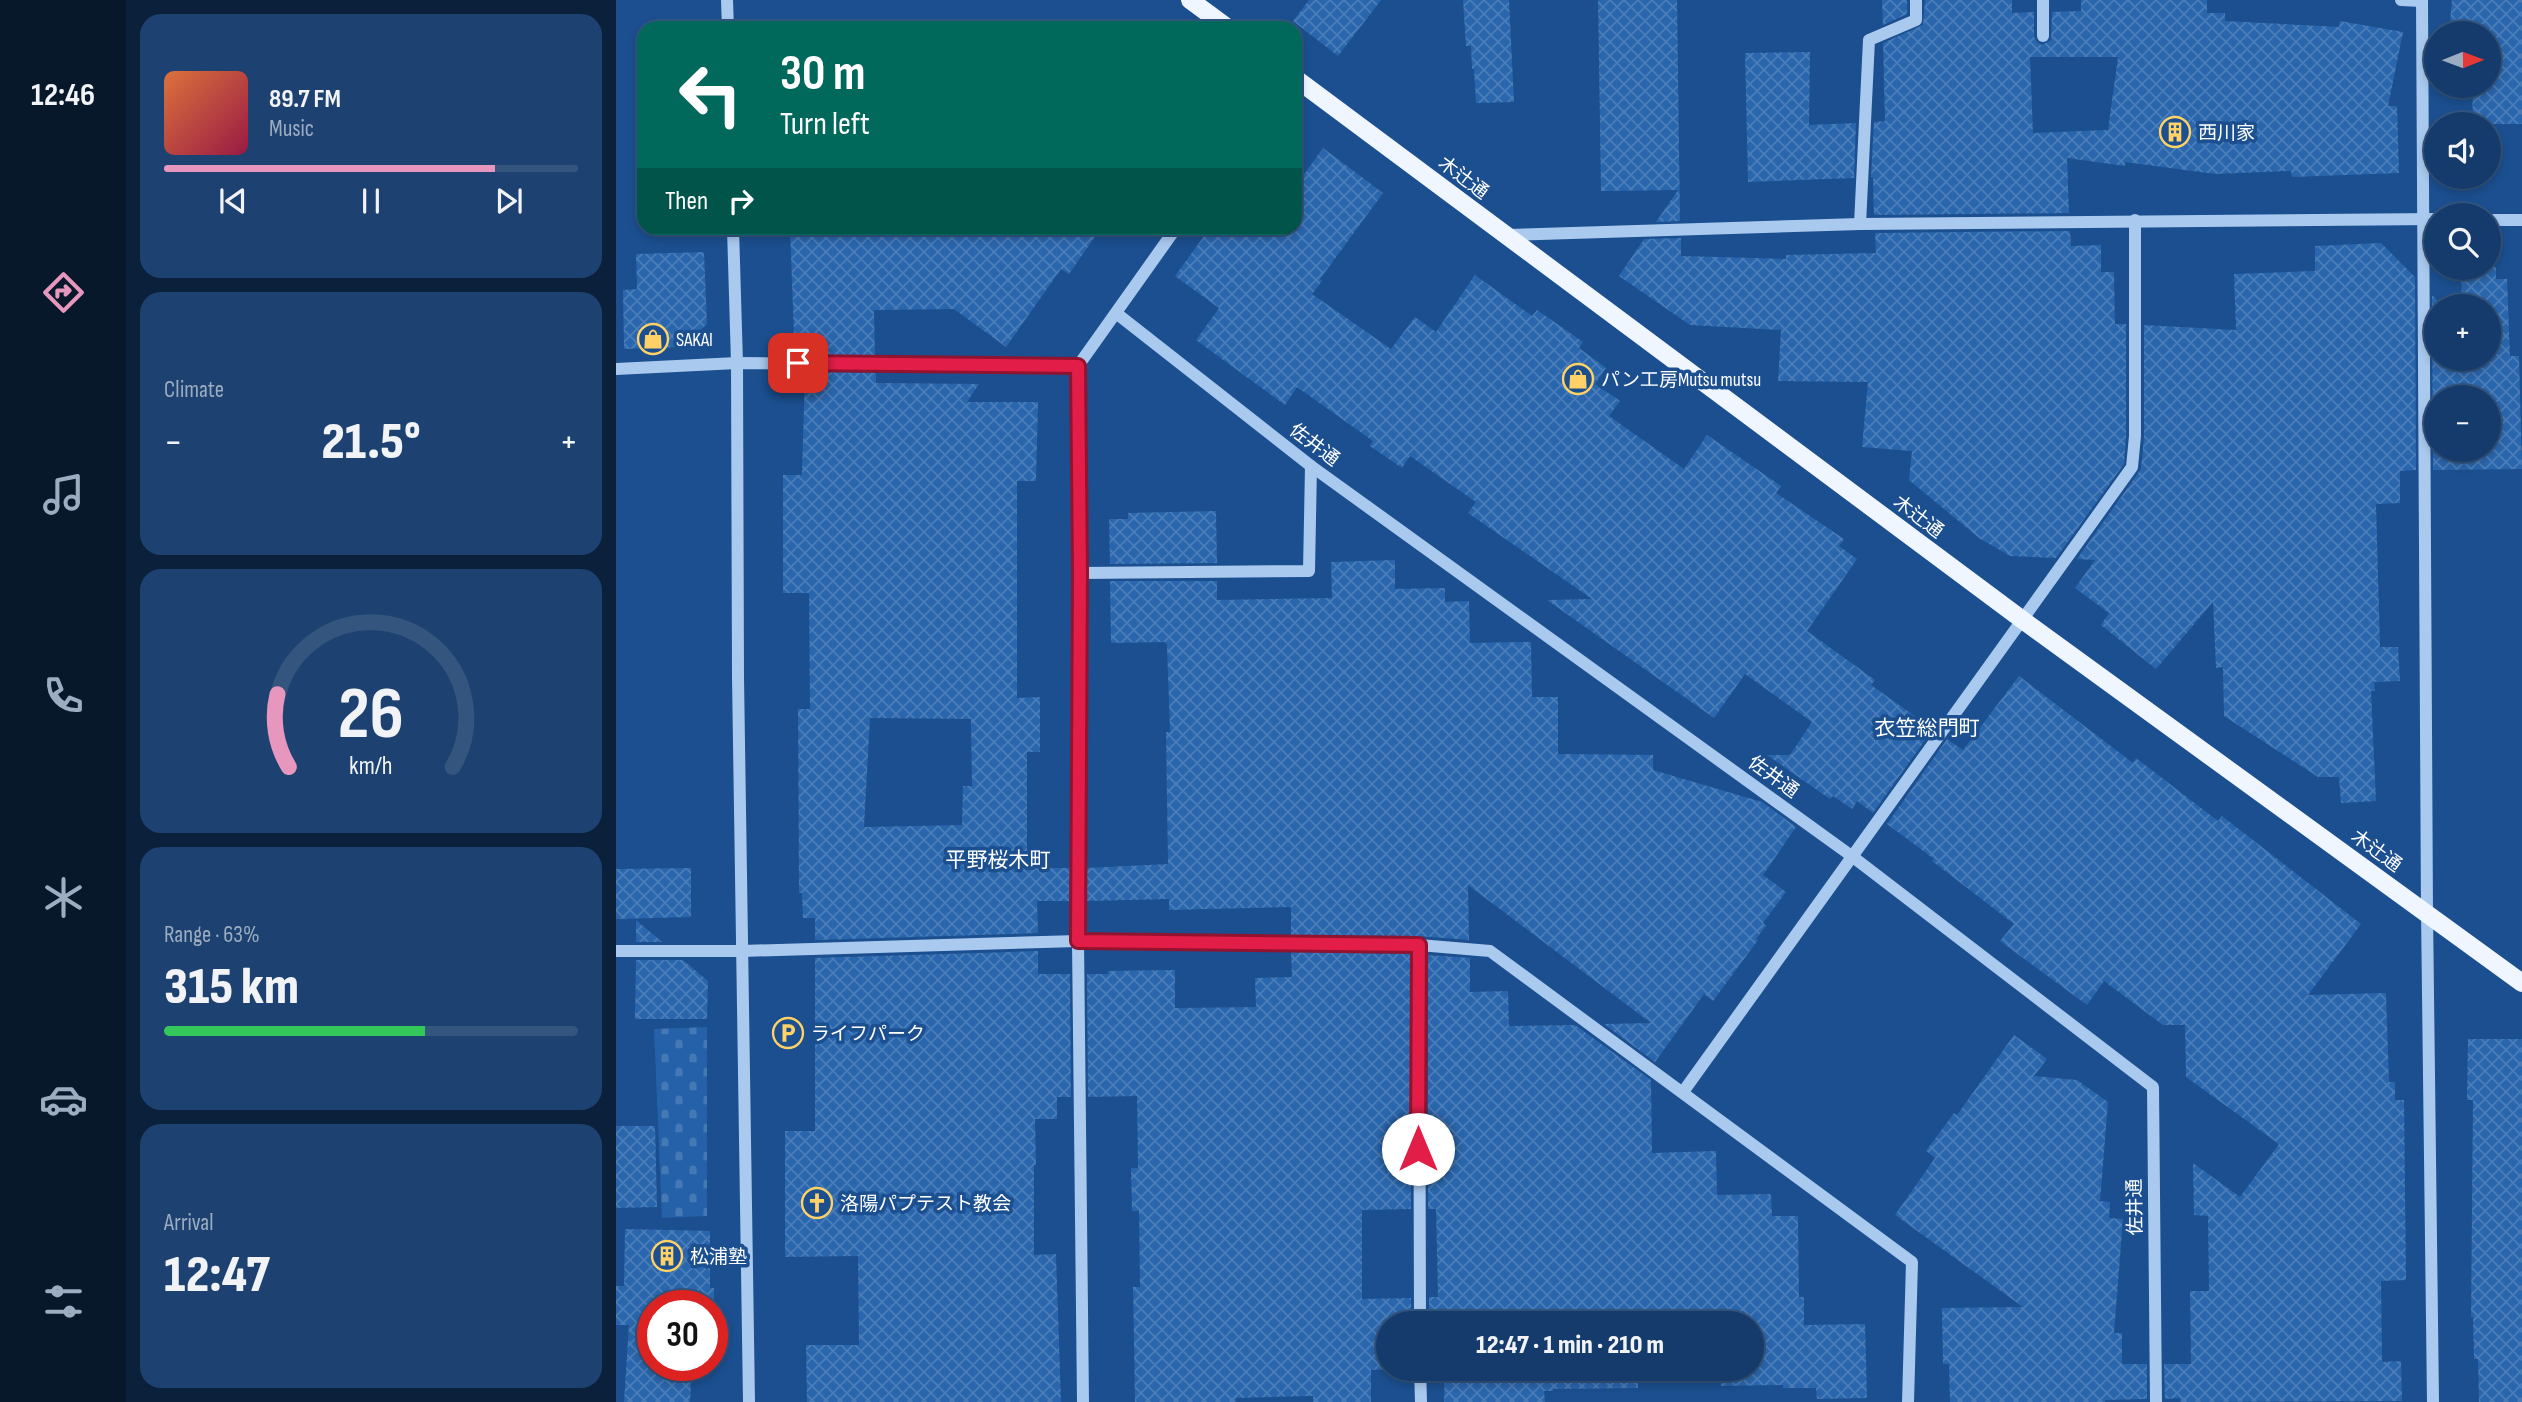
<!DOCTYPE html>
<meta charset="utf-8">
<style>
:root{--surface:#143b6b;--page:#1d4271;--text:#f1f3f6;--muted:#9dadc1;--line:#33557e;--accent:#e797bd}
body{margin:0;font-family:"Sofia Sans Condensed","Noto Sans JP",sans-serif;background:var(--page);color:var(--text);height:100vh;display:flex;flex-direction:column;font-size:26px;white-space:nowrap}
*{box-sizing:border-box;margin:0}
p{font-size:23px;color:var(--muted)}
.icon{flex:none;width:38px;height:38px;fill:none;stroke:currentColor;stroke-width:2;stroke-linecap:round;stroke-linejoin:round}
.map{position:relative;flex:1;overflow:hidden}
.drawer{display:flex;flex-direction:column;gap:14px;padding:14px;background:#0b203b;width:490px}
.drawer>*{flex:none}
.banner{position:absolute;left:21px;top:21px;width:665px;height:214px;border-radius:21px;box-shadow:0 4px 10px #0003,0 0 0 2px var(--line);background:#00695c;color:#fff;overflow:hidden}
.needle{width:46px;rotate:89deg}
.fabs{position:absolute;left:1808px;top:21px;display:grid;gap:14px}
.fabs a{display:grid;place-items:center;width:77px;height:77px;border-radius:50%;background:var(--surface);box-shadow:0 4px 10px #0003,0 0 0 2px var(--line);font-size:35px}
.speed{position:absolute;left:21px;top:1290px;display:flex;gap:14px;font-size:35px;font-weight:700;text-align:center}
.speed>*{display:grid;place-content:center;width:91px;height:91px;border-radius:50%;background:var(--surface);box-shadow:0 4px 10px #0003,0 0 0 2px var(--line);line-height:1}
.speed .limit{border:10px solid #d22;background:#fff;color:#111}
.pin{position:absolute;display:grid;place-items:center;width:60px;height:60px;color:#fff;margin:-30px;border-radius:14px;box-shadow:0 4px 10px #0006}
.me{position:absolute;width:77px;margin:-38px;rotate:0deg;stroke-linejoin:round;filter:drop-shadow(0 0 5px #0008)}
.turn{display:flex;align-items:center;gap:24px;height:147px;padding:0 28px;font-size:32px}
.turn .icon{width:91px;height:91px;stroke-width:2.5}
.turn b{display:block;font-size:49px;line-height:60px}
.then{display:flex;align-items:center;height:66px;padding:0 28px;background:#0003;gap:14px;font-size:26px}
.big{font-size:52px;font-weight:800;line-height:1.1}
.drawer .tile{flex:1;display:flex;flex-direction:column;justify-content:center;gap:10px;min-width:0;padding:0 24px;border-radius:21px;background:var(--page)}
.drawer .dial{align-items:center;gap:0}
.dial svg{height:182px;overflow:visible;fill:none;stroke:var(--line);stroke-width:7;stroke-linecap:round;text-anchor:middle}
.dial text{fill:var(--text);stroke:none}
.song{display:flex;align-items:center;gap:21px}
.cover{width:84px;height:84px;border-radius:10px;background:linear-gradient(135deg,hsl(20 70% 55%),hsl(340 70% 35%))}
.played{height:7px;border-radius:4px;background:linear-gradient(90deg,var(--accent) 80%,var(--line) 80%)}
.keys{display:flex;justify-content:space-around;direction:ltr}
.heat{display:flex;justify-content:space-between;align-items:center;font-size:38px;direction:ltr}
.charge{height:10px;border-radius:5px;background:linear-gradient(90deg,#34c759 63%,var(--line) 0)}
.trip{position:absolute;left:760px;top:1311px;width:388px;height:70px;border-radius:35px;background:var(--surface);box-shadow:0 4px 10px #0003,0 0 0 2px var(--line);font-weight:800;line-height:70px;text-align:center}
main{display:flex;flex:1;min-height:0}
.tabs{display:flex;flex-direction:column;width:126px;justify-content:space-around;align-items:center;background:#08182b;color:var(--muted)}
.tabs .icon{width:49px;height:49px}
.tabs .selected{color:var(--accent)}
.tabs b{font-size:32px;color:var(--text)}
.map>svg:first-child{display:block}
.cemetery{fill:url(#cemetery-stones)}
.building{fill:url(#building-cross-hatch);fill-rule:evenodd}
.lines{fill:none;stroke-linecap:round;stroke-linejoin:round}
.minor{stroke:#a9c9ee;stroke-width:12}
.major{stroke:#f0f6ff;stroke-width:18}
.route-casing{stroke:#92132f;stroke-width:18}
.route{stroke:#e11d48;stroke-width:12}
.labels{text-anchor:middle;stroke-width:7;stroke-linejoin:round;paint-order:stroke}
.poi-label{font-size:19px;fill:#fff;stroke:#1b4f8f;text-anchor:start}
.street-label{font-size:19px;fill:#fff;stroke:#1b4f8f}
.neighbourhood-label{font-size:21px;fill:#fff;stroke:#1b4f8f}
</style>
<main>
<nav class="tabs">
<b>12:46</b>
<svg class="icon selected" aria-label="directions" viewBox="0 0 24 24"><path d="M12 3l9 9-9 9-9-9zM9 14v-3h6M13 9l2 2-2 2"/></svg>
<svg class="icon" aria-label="music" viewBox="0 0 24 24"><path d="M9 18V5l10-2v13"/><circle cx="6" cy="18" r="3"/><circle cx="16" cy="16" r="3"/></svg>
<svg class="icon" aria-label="phone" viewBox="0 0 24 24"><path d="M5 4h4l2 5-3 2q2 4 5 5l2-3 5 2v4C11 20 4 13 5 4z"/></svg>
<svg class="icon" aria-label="climate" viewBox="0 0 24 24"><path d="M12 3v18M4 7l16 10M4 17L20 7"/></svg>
<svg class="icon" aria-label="car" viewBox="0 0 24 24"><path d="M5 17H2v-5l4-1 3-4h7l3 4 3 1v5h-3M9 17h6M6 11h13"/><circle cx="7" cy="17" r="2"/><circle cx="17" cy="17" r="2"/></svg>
<svg class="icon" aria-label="filters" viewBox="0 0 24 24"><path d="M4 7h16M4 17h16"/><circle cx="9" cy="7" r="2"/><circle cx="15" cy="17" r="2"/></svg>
</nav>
<section class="drawer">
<div class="tile">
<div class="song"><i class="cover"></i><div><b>89.7 FM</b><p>Music</p></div></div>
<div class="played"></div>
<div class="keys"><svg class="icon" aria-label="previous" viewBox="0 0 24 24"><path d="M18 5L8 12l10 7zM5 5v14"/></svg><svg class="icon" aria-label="pause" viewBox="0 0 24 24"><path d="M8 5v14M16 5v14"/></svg><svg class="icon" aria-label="next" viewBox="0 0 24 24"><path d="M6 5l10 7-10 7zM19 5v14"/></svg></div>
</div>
<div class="tile"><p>Climate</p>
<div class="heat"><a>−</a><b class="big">21.5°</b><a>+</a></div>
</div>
<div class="tile dial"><svg viewBox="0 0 100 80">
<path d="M14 69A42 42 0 1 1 86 69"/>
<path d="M14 69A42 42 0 0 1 9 37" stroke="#e797bd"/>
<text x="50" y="56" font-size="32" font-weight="700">26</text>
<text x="50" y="72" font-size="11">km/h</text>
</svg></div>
<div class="tile"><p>Range · 63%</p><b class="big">315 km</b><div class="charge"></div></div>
<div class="tile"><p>Arrival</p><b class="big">12:47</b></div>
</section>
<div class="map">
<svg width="1906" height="1402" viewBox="0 0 1906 1402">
<defs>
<pattern id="cemetery-stones" width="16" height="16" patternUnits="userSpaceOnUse" patternTransform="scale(1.75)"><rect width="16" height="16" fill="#2461a8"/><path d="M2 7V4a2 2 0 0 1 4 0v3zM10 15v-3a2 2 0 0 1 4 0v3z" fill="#4579b5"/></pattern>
<pattern id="building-cross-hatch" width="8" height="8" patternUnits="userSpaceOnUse" patternTransform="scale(1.75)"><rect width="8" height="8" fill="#2a66ad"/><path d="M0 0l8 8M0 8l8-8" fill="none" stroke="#4a7db9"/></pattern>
</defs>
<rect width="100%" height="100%" fill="#1b4f8f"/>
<!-- cemetery -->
<path class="cemetery" d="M 91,1027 L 91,1216 L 46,1218 L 38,1029 Z"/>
<!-- building -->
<g class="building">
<path d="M 693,0 L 765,0 L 722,56 L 677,21 Z"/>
<path d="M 847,0 L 893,0 L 898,102 L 860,103 L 858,69 L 856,69 L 855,46 L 850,46 Z"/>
<path d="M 982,0 L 1061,0 L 1064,221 L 1040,222 L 1062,190 L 985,191 Z"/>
<path d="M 1266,0 L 1291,0 L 1291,14 L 1267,25 Z"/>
<path d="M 1309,0 L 1396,0 L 1396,13 L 1418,12 L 1418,37 L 1422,43 L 1426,45 L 1435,40 L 1436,12 L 1465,11 L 1465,0 L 1591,0 L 1591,13 L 1609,13 L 1609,21 L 1723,27 L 1724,21 L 1787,32 L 1772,106 L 1781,106 L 1783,173 L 1676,177 L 1675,171 L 1599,174 L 1509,162 L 1509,166 L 1451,158 L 1453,213 L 1258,215 L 1257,177 L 1255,177 L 1258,122 L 1269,121 L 1267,43 L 1307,25 ZM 1414,57 L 1502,57 L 1492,130 L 1417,133 Z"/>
<path d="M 1836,0 L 1906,0 L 1906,124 L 1857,124 L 1856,86 L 1872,86 L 1872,33 L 1833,33 Z"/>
<path d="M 1194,52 L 1193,125 L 1240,123 L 1238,178 L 1132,182 L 1129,53 Z"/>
<path d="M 707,148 L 767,193 L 704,279 L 706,281 L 696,294 L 775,349 L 799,317 L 820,332 L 859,275 L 916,316 L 921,310 L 967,342 L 963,348 L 990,368 L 979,384 L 1004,401 L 993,416 L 1068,469 L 1091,435 L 1165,486 L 1160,493 L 1228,539 L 1223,546 L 1241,559 L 1191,631 L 1259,680 L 1255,685 L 1317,729 L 1257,813 L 1241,801 L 1236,809 L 1217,796 L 1214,799 L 1151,755 L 1174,755 L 1196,722 L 1129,674 L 1098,718 L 931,600 L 976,599 L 852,513 L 860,502 L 794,456 L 786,468 L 754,446 L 757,441 L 681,387 L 669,405 L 580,340 L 603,308 L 559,276 L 594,228 L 679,228 L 679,187 Z"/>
<path d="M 174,228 L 485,228 L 453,274 L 445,269 L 390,347 L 338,309 L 258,310 L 259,355 L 190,355 L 190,335 L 178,336 Z"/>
<path d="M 1454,231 L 1455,246 L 1485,245 L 1485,272 L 1498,272 L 1499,324 L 1510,324 L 1510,436 L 1508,464 L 1440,558 L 1394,556 L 1363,538 L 1293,480 L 1296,451 L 1246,447 L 1252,382 L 1162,381 L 1165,330 L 1074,325 L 1003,276 L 1028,239 L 1065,238 L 1065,256 L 1170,259 L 1170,255 L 1260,253 L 1259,233 Z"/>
<path d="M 1765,243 L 1799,277 L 1800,470 L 1784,471 L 1784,503 L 1760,504 L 1764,647 L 1782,647 L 1784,681 L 1758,682 L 1759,691 L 1755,691 L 1760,801 L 1725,803 L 1723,777 L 1702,777 L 1608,716 L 1607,667 L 1600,668 L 1597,602 L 1540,669 L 1485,625 L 1493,613 L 1459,588 L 1479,560 L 1461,559 L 1525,469 L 1528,436 L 1528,325 L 1620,330 L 1618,274 L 1699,271 L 1699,246 Z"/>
<path d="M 88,252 L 91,324 L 66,347 L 8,349 L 7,290 L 21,289 L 20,254 Z"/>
<path d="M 1880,267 L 1880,279 L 1891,279 L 1894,356 L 1903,356 L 1906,469 L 1817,470 L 1816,295 L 1827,306 L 1820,306 L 1820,359 L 1872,359 L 1872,306 L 1846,306 L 1845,268 ZM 1820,397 L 1872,397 L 1872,450 L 1820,450 Z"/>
<path d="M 189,372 L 260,373 L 260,383 L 363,384 L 351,402 L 422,402 L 420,481 L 401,481 L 401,698 L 424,697 L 424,752 L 411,752 L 411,868 L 454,868 L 453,901 L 421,901 L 422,933 L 199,940 L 199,918 L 187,918 L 186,893 L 183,893 L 182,709 L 194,709 L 193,593 L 167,593 L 167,475 L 186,475 ZM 254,718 L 355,719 L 356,786 L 347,786 L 346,825 L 248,827 Z"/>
<path d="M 600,511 L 601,563 L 494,564 L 493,519 L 512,519 L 512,513 Z"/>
<path d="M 779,560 L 779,589 L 829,588 L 829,602 L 853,601 L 854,643 L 915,642 L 916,697 L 942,697 L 942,754 L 1037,755 L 1037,770 L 1146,802 L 1180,827 L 1147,875 L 1170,892 L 1147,923 L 1150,926 L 1140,939 L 1142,940 L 1097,1001 L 1088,994 L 1039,1062 L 988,1024 L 1035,1023 L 852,885 L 853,940 L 803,936 L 675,935 L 675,907 L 553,910 L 553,899 L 471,901 L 471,868 L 552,864 L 550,732 L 554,732 L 551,645 L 549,642 L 495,643 L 494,581 L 601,581 L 601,600 L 716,598 L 715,562 Z"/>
<path d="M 1403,676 L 1517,763 L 1520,758 L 1602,821 L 1606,816 L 1745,924 L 1692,995 L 1770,993 L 1773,1082 L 1779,1082 L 1779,1100 L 1788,1100 L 1790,1280 L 1765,1281 L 1766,1362 L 1785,1361 L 1786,1401 L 1564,1402 L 1564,1398 L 1549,1399 L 1548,1364 L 1575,1364 L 1574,1291 L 1593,1291 L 1592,1216 L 1578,1215 L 1577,1163 L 1624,1197 L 1663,1144 L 1570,1077 L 1569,1025 L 1547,1025 L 1488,981 L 1471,1005 L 1384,941 L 1398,924 L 1316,861 L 1318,859 L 1271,824 L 1331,739 L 1347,750 Z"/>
<path d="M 75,868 L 75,917 L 0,919 L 0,869 Z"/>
<path d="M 20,920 L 46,942 L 20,942 Z"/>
<path d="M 422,951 L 422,974 L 454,974 L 455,1097 L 441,1097 L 441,1119 L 419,1119 L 420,1165 L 418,1165 L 418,1255 L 440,1254 L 445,1402 L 191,1402 L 190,1345 L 243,1345 L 242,1256 L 169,1257 L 169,1131 L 199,1131 L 199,958 Z"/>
<path d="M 675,952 L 794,954 L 795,1209 L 746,1210 L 746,1299 L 795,1298 L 795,1323 L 772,1323 L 772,1368 L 795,1369 L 755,1370 L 755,1402 L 697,1402 L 697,1396 L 620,1398 L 620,1402 L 519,1402 L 517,1287 L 524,1287 L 523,1211 L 516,1211 L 515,1168 L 522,1168 L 521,1096 L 472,1097 L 471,974 L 492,974 L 492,971 L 559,970 L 559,1008 L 640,1007 L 639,978 L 676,977 Z"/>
<path d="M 812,955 L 854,958 L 854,992 L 892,991 L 893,1026 L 959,1025 L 1035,1080 L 1036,1153 L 1100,1151 L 1101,1195 L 1155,1194 L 1156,1216 L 1182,1216 L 1183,1297 L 1188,1297 L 1188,1325 L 1249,1324 L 1251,1398 L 1201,1399 L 1200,1388 L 1167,1388 L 1167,1385 L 1105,1386 L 1105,1380 L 1022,1381 L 1022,1388 L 937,1389 L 937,1391 L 928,1391 L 929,1402 L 828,1402 L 829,1368 L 1136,1368 L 1136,1323 L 813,1323 L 813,1297 L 822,1297 L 820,1209 L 812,1209 Z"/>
<path d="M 20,960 L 67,960 L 92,981 L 91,1019 L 19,1019 Z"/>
<path d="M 1398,1035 L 1431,1059 L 1418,1076 L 1461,1080 L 1492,1102 L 1484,1201 L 1494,1202 L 1493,1218 L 1507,1219 L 1498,1333 L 1506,1333 L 1506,1364 L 1531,1364 L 1531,1399 L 1489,1400 L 1489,1402 L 1334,1402 L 1333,1364 L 1327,1364 L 1326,1308 L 1407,1307 L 1279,1215 L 1319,1158 L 1310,1151 L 1338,1113 L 1341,1115 Z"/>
<path d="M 1852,1039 L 1906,1039 L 1906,1402 L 1863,1402 L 1862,1359 L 1858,1359 L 1857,1317 L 1855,1317 L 1857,1100 L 1851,1100 Z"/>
<path d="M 0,1126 L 39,1126 L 41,1207 L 0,1208 Z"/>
<path d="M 9,1229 L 94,1231 L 94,1288 L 98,1288 L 98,1326 L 96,1306 L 37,1306 L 37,1365 L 76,1365 L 74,1402 L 8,1402 L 13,1325 L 0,1325 L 0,1286 L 8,1286 Z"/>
</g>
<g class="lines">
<!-- minor -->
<g class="minor">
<path d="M 111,0 L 112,28"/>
<path d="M 1785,0 L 1806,1"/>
<path d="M 1806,0 L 1811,912 L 1817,1402"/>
<path d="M 1427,36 L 1427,0"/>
<path d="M 1872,220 L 1906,220"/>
<path d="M 1244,224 L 1253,40 L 1300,20 L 1300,0"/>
<path d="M 117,228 L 121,363 L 122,677 L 133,1402"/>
<path d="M 891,235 L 1244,224 L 1820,219"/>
<path d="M 500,313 L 695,466 L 1237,857 L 1537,1087 L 1540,1402"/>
<path d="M 0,369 L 121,363 L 462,366"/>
<path d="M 464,573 L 693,571 L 695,466"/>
<path d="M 803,945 L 804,1323"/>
<path d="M 0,951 L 126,951 L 462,941 L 803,945 L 874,951 L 1296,1262 L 1292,1402"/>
<path d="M 1067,1092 L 1516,467 L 1519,436 L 1519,220"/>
<path d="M 804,1368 L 805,1402"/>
<path d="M 467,1402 L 462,941 L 464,573 L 462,366 L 560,228"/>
</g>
<!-- major -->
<g class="major">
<path d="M 574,0 L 612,28"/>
<path d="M 679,78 L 1408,621 L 1906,983"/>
</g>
</g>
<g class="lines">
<!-- route casing -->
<g class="route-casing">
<path id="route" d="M 182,363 L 462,366 L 464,573 L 462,941 L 803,945 L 802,1149"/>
</g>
<!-- route -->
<use href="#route" class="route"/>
</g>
<!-- icons -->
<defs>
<g id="building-ring" transform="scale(1.575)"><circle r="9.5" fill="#1b4f8f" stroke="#ffd166" stroke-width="1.5"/><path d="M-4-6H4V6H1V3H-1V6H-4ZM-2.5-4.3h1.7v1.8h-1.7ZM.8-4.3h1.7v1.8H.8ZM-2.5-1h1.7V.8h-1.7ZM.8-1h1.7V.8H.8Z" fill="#ffd166"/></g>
<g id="shop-ring" transform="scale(1.575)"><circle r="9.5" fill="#1b4f8f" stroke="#ffd166" stroke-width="1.5"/><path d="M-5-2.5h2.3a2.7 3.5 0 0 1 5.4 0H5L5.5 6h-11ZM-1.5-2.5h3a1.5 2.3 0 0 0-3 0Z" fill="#ffd166"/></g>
<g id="parking-ring" transform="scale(1.575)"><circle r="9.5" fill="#1b4f8f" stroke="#ffd166" stroke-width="1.5"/><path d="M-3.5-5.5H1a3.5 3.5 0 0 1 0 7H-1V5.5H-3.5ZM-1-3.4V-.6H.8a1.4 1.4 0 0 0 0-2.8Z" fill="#ffd166"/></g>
<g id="church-ring" transform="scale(1.575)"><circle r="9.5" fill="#1b4f8f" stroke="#ffd166" stroke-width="1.5"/><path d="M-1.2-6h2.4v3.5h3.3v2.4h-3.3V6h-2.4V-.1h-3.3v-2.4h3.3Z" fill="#ffd166"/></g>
</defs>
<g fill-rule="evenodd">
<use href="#building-ring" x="1559" y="132"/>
<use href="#shop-ring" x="37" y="339"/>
<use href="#shop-ring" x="962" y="379"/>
<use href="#parking-ring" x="172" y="1033"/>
<use href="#church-ring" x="201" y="1203"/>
<use href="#building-ring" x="51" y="1256"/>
</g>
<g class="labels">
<!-- poi labels -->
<g class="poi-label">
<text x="1582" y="139">西川家</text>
<text x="60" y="346">SAKAI</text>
<text x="985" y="386">パン工房Mutsu mutsu</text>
<text x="195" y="1040">ライフパーク</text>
<text x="224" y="1210">洛陽パプテスト教会</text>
<text x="74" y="1263">松浦塾</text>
</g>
<!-- street labels -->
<g class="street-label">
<text transform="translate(848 177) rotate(37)" y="7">木辻通</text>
<text transform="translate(699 444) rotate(37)" y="7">佐井通</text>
<text transform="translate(1303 516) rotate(37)" y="7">木辻通</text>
<text transform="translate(1158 776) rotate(36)" y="7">佐井通</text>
<text transform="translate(1761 850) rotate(36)" y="7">木辻通</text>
<text transform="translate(1518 1207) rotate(-91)" y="7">佐井通</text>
</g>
<!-- neighbourhood labels -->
<g class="neighbourhood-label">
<text x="1311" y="735">衣笠総門町</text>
<text x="382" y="867">平野桜木町</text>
</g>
</g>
</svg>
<div class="fabs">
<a><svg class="needle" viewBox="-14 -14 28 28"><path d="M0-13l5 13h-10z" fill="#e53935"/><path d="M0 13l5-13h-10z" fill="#9dadc1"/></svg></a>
<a><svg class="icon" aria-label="sound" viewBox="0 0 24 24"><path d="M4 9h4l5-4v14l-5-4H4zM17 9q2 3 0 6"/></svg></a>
<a><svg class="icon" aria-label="search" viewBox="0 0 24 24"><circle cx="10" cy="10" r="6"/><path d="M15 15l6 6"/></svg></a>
<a>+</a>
<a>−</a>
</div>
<div class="speed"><div class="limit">30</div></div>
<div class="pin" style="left:182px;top:363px;background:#d93025"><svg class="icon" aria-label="arrive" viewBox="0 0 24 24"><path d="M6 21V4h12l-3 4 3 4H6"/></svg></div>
<svg class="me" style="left:802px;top:1149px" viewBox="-20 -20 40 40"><circle r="19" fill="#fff"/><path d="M0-13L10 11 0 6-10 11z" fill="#e11d48"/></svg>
<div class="trip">12:47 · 1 min · 210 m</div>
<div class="banner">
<div class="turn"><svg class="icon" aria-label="left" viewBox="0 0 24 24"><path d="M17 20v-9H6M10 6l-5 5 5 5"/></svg><div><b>30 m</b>Turn left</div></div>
<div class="then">Then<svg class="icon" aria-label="right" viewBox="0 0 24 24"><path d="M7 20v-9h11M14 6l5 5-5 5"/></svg></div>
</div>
</div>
</main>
